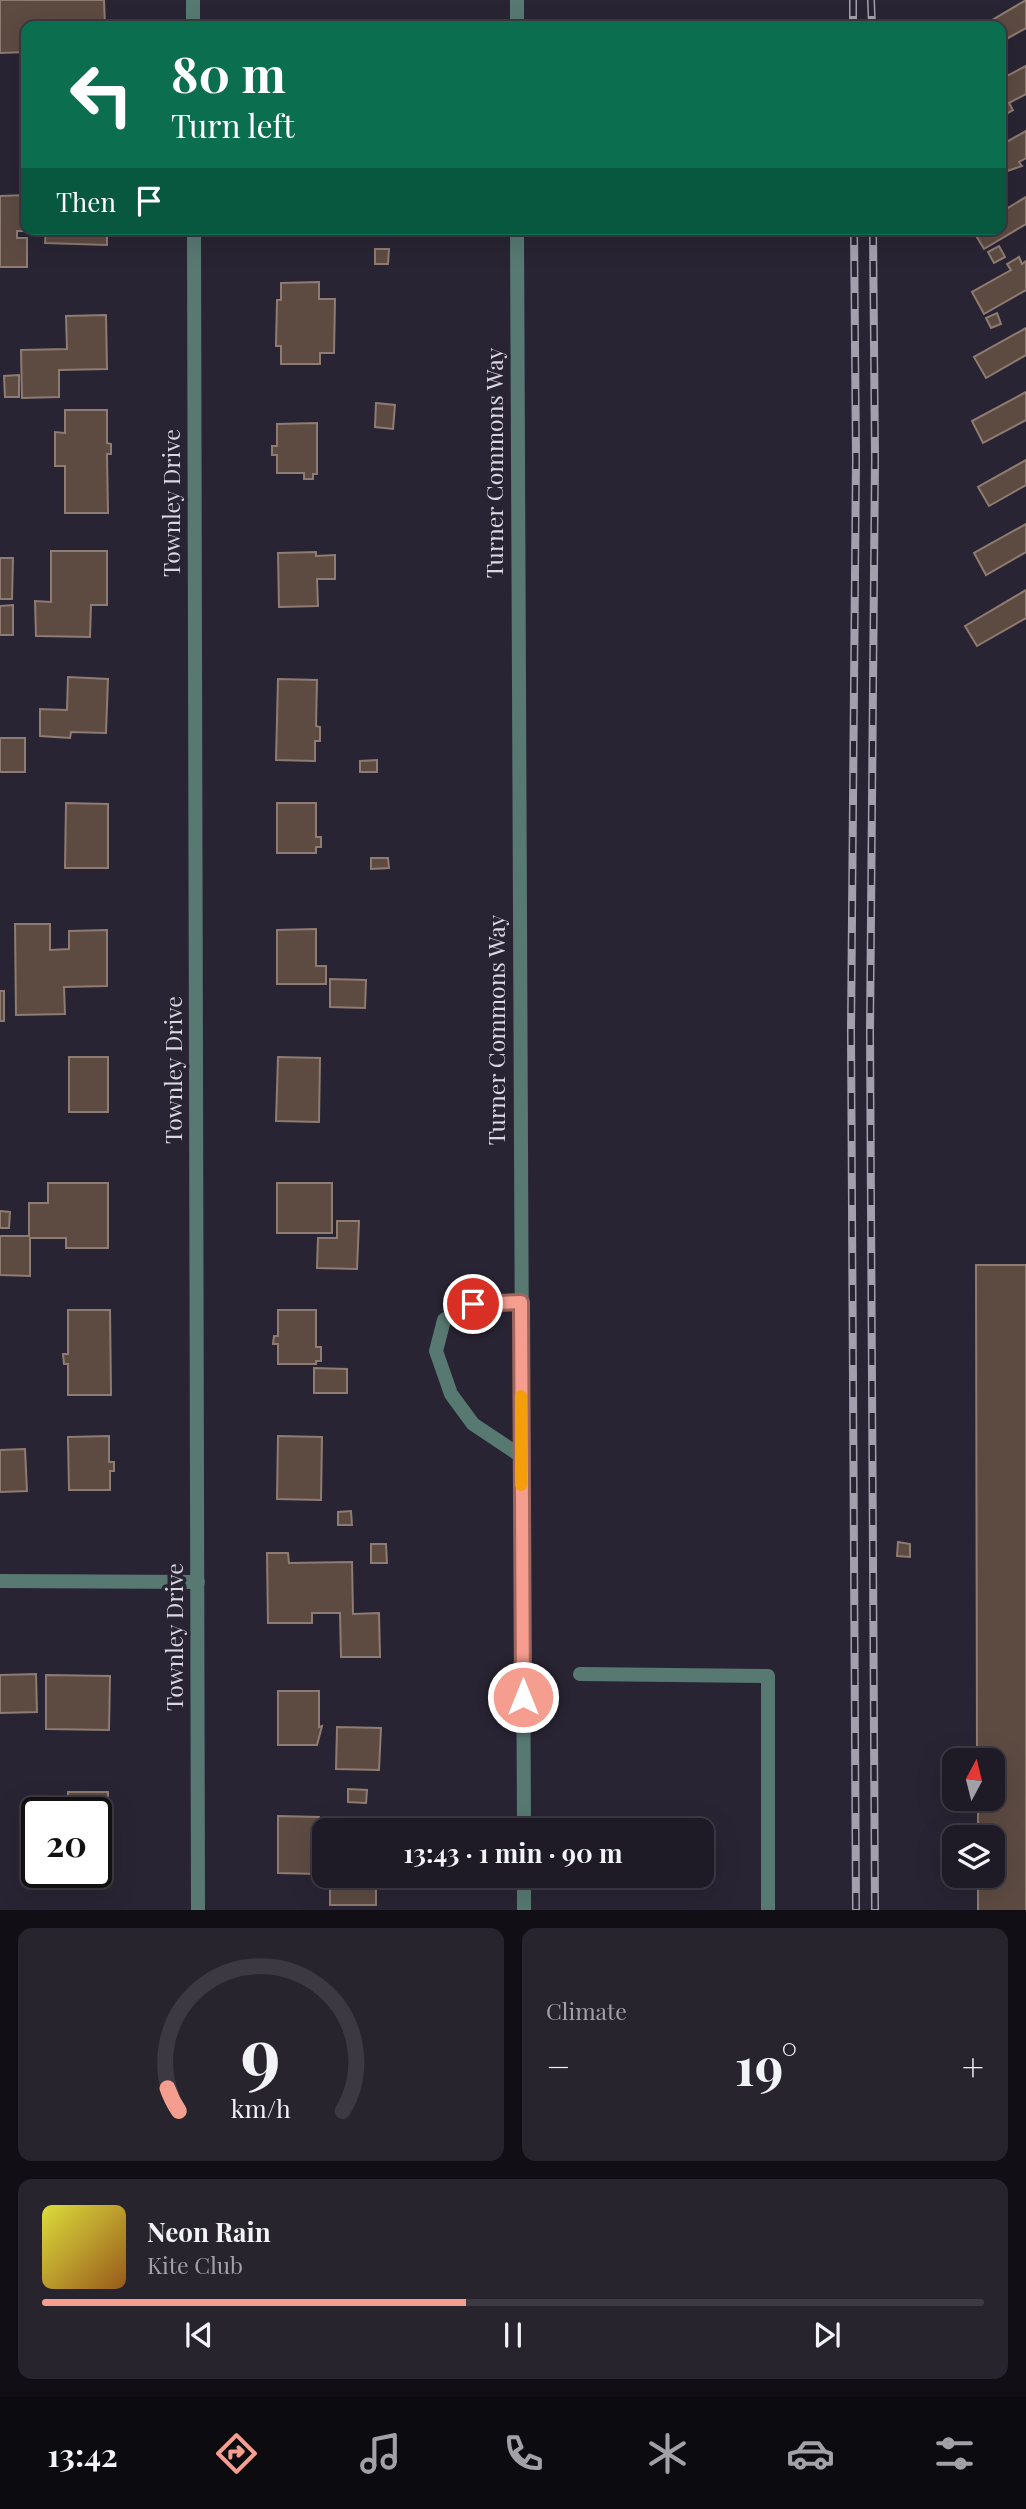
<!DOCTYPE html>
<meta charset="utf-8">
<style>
:root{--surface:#1f1b26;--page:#27242e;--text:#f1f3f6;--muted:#a1a1a7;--line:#3c3943;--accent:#f59d8f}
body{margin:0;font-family:"Playfair Display",serif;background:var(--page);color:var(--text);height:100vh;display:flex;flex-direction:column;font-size:26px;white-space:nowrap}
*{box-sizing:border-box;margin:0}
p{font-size:23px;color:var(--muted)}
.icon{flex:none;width:38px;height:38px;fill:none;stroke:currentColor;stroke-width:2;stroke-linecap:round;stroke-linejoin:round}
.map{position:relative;height:1910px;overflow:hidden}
.details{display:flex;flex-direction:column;gap:18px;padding:18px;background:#110f15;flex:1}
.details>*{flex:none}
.top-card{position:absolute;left:21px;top:21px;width:985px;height:214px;border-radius:14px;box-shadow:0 7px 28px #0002,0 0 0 2px var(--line);background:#0b6e4f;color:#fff;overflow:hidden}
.needle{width:46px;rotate:7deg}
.fabs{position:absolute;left:942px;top:1748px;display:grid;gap:14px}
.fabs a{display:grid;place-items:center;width:63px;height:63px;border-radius:14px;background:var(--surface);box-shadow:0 7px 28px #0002,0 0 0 2px var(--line);font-size:35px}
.speed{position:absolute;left:21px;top:1797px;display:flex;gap:14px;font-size:35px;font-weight:700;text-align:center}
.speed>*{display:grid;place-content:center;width:91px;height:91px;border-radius:50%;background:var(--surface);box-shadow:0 7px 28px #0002,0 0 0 2px var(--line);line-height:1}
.speed .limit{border:4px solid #111;border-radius:10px;background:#fff;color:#111}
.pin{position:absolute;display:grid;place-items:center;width:60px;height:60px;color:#fff;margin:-30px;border:4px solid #fff;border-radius:50%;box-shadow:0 2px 7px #0007}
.me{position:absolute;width:77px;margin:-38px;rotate:0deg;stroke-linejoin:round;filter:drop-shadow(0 0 5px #0008)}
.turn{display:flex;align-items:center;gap:24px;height:147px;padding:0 35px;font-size:32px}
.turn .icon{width:91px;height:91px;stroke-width:2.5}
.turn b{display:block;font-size:49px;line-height:60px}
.then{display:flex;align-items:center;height:66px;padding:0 35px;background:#0003;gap:14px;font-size:26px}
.big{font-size:52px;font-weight:700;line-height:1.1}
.details .widget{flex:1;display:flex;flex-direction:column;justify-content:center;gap:10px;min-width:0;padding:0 24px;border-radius:14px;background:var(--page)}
.details .dial{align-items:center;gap:0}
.dial svg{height:182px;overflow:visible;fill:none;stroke:var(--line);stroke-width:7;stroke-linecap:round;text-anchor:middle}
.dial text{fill:var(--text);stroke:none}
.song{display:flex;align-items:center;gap:21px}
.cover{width:84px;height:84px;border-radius:10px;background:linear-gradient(135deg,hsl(60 70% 55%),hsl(30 70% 35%))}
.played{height:7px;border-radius:4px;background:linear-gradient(90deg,var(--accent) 45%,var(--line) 45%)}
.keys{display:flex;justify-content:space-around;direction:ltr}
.heat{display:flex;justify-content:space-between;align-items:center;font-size:38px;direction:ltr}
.details .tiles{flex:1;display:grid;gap:18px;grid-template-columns:1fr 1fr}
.widget:last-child{grid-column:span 2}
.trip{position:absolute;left:312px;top:1818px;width:402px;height:70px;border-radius:14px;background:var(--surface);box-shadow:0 7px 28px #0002,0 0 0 2px var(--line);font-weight:700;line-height:70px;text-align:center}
.menu{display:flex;height:112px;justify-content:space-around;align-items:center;background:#0c0b0f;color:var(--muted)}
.menu .icon{width:49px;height:49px}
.menu .on{color:var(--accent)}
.menu b{font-size:32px;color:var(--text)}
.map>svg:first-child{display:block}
.building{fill:#5d4b42;stroke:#8e7b71;stroke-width:2}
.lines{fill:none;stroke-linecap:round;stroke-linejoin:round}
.service{stroke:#577972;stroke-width:14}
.minor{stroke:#577972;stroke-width:14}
.rail-casing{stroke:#a4a0ab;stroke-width:8}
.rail{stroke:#292433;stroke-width:5;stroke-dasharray:16;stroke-linecap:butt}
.route-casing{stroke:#9f665d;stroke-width:18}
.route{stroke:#f59d8f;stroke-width:12}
.slow{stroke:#f59e0b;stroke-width:12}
.labels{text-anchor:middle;stroke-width:7;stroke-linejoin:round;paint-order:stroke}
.street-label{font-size:23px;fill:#dad7e1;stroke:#292433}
</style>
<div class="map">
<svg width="1026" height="1911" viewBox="0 0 1026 1911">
<rect width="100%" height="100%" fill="#292433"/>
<!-- building -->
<g class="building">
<path d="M 0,0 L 104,0 L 105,26 L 26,26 L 26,52 L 0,53 Z"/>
<path d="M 1026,0 L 1026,28 L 1001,42 L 1001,26 L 982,26 Z"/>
<path d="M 1026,66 L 1026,94 L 1009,103 L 1013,110 L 1004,115 L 1001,109 L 1001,79 Z"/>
<path d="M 1026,131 L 1026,158 L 1019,162 L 1022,166 L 1001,173 L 1001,145 Z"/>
<path d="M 26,195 L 26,231 L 17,231 L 17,238 L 27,238 L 27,267 L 0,267 L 0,196 Z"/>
<path d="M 1026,197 L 1026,224 L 984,249 L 972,229 L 1001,229 L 1001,212 Z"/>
<path d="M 46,229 L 107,229 L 107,245 L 45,243 Z"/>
<path d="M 999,246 L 1005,257 L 994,263 L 988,252 Z"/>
<path d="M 375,249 L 389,249 L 388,264 L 375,264 Z"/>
<path d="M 1019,257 L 1022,264 L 1026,261 L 1026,290 L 984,314 L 972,292 L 1011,270 L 1007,264 Z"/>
<path d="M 319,282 L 319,299 L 335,299 L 334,353 L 320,353 L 320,364 L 281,364 L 281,346 L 276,346 L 277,300 L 281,300 L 281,283 Z"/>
<path d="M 997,313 L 1001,324 L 991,328 L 986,318 Z"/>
<path d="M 106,315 L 107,369 L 59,370 L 59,397 L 22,398 L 21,350 L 67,349 L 66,316 Z"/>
<path d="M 1026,328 L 1026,355 L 986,378 L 974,357 Z"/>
<path d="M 19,375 L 19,397 L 5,397 L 4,376 Z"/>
<path d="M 1026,392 L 1026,420 L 983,443 L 972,421 Z"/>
<path d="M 376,403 L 395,405 L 393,429 L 375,427 Z"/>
<path d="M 65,410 L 107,410 L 107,443 L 111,444 L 111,454 L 107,454 L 108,513 L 65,513 L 65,466 L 55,466 L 55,432 L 65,433 Z"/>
<path d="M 317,423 L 317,474 L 313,474 L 313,479 L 304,479 L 304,473 L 277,473 L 277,455 L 272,455 L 272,446 L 277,446 L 277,424 Z"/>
<path d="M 1026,460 L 1026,485 L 989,506 L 978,487 Z"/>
<path d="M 1026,524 L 1026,552 L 986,575 L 974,553 Z"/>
<path d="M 51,551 L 107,551 L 107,605 L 91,605 L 90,637 L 36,636 L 35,601 L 51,602 Z"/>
<path d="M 316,552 L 316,556 L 335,555 L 335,579 L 317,579 L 318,606 L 279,607 L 278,553 Z"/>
<path d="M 0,558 L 13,558 L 12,599 L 0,599 Z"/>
<path d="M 1026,590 L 1026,618 L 977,646 L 965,626 Z"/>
<path d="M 13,605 L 13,635 L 0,635 L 0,606 Z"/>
<path d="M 68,677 L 108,679 L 106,733 L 71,732 L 70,738 L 40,736 L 40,709 L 67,710 Z"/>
<path d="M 278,679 L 317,680 L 316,726 L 320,727 L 320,741 L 315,741 L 315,761 L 276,760 Z"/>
<rect x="0" y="738" width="25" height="34"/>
<path d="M 377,760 L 377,772 L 360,772 L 360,761 Z"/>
<path d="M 66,803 L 108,804 L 108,868 L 65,868 Z"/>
<path d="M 277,803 L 316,803 L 316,837 L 321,837 L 321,847 L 316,847 L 316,853 L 277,853 Z"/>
<path d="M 371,858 L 388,858 L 389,868 L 371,869 Z"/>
<path d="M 15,924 L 50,924 L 50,950 L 69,949 L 69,931 L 107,930 L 107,986 L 64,987 L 65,1014 L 16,1015 Z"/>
<path d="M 316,929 L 316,966 L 326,966 L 326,984 L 277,984 L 277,930 Z"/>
<path d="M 330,979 L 366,980 L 365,1008 L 330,1007 Z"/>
<rect x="0" y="991" width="4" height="30"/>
<rect x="69" y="1057" width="39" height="55"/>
<path d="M 278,1057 L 320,1058 L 319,1122 L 276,1121 Z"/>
<path d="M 48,1183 L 108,1183 L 108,1248 L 66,1248 L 66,1238 L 30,1238 L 30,1276 L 0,1275 L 0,1236 L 29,1236 L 29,1203 L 48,1203 Z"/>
<rect x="277" y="1183" width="55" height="50"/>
<path d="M 0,1211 L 10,1212 L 9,1228 L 0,1228 Z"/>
<path d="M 337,1221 L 359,1221 L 357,1269 L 317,1268 L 318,1238 L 337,1238 Z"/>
<path d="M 976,1265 L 1026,1265 L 1026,1911 L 978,1911 L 978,1876 L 992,1876 L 992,1838 L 978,1838 L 978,1799 L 992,1799 L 992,1760 L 977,1760 Z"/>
<path d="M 68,1310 L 110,1310 L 111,1395 L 68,1395 L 68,1364 L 64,1364 L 63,1354 L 68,1354 Z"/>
<path d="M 278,1310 L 316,1310 L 316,1347 L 321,1347 L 321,1361 L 316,1361 L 316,1364 L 278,1364 L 278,1344 L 273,1344 L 274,1336 L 278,1336 Z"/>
<path d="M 314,1368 L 347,1369 L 347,1393 L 314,1393 Z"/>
<path d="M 109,1436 L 109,1462 L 114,1462 L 114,1471 L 110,1471 L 110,1490 L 69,1490 L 68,1437 Z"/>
<path d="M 278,1436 L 322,1437 L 321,1500 L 277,1499 Z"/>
<path d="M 25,1449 L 27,1491 L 0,1492 L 0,1450 Z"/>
<path d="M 351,1511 L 352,1525 L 338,1525 L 338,1512 Z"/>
<path d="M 898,1542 L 910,1544 L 910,1557 L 897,1556 Z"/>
<path d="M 371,1544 L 386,1544 L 387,1563 L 371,1563 Z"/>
<path d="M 267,1553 L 288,1553 L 289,1563 L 352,1562 L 353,1614 L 379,1613 L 380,1657 L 341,1657 L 340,1613 L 312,1613 L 312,1623 L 268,1623 Z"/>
<path d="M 36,1674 L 37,1712 L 0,1713 L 0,1675 Z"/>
<path d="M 46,1675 L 110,1676 L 109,1730 L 46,1729 Z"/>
<path d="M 278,1691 L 319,1691 L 319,1727 L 322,1726 L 317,1745 L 278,1745 Z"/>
<path d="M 337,1727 L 381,1728 L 379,1770 L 336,1769 Z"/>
<path d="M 348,1789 L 367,1790 L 366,1803 L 348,1802 Z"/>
<path d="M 68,1792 L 108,1792 L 108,1858 L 96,1858 L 96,1813 L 68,1813 Z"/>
<path d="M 278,1816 L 319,1817 L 318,1874 L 278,1873 Z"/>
<rect x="330" y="1876" width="46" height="29"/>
</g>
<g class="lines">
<!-- service -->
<g class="service">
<path d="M 517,0 L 517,26"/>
<path d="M 517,229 L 524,1830"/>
<path d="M 521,1456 L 473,1424 L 451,1394 L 436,1351 L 444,1320 L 473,1304 L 521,1302"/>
<path d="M 580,1674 L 768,1676 L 768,1911"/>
<path d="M 524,1876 L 524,1911"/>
</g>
<!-- minor -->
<g class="minor">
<path d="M 193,0 L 193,26"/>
<path d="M 194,229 L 198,1911"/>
<path d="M 0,1581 L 198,1582"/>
</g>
<!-- rail casing -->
<g class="rail-casing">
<g id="rail">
<path d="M 853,0 L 853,26"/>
<path d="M 871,0 L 872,26"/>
<path d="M 854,229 L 856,459 L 851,1031 L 856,1911"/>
<path d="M 873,229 L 875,459 L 870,1031 L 875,1911"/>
</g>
</g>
<!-- rail -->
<use href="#rail" class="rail"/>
</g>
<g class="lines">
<!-- route casing -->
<g class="route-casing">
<path id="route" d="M 473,1304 L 521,1302 L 523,1697"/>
</g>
<!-- route -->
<use href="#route" class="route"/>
<!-- slow -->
<path class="slow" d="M 521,1396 L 521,1485"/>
</g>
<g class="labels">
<!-- street labels -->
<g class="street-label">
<text transform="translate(495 463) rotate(-90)" y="8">Turner Commons Way</text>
<text transform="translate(172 503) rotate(-90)" y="8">Townley Drive</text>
<text transform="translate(497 1030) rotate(-90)" y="8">Turner Commons Way</text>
<text transform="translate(174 1070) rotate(-90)" y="8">Townley Drive</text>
<text transform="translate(175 1637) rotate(-90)" y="8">Townley Drive</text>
</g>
</g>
</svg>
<div class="fabs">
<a><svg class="needle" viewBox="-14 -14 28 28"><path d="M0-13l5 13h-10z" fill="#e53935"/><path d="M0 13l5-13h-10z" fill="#a1a1a7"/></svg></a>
<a><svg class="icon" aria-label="layers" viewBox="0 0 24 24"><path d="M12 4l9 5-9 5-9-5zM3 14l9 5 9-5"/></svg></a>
</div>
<div class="speed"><div class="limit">20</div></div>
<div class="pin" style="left:473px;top:1304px;background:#d93025"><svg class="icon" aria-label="arrive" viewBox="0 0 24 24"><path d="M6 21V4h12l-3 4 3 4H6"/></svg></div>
<svg class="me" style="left:523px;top:1697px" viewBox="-20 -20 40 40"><circle r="17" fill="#f59d8f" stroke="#fff" stroke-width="3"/><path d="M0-11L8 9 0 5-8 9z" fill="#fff"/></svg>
<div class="trip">13:43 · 1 min · 90 m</div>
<div class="top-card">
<div class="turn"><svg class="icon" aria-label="left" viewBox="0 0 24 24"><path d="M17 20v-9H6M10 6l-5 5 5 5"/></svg><div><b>80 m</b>Turn left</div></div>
<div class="then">Then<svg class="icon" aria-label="arrive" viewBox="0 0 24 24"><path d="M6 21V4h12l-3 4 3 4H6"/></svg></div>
</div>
</div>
<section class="details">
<div class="tiles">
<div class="widget dial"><svg viewBox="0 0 100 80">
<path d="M14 69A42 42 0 1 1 86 69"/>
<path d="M14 69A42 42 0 0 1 9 59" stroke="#f59d8f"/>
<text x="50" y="56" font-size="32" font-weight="700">9</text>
<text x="50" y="72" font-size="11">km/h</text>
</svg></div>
<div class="widget"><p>Climate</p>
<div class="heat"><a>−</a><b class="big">19°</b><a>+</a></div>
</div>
<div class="widget">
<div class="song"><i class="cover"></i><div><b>Neon Rain</b><p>Kite Club</p></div></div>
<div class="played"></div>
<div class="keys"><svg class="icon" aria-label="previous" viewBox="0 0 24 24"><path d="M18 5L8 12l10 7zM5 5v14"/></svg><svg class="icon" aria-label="pause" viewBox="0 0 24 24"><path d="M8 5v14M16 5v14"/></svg><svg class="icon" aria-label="next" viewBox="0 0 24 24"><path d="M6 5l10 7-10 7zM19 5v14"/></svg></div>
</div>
</div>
</section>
<nav class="menu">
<b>13:42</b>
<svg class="icon on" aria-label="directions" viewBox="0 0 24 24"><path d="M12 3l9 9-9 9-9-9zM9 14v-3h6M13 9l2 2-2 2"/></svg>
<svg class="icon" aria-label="music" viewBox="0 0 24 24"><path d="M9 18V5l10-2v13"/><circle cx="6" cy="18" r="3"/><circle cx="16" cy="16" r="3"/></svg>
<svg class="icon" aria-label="phone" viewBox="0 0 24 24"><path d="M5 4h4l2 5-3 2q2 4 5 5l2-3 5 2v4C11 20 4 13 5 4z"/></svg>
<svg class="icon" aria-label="climate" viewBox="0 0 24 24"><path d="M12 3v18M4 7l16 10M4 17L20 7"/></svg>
<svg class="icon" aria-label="car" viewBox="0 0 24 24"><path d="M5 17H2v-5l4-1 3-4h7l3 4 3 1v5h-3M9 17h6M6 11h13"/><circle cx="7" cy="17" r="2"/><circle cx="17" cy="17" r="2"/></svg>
<svg class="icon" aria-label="filters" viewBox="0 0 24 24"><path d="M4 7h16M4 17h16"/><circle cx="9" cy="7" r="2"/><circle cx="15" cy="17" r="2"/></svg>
</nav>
